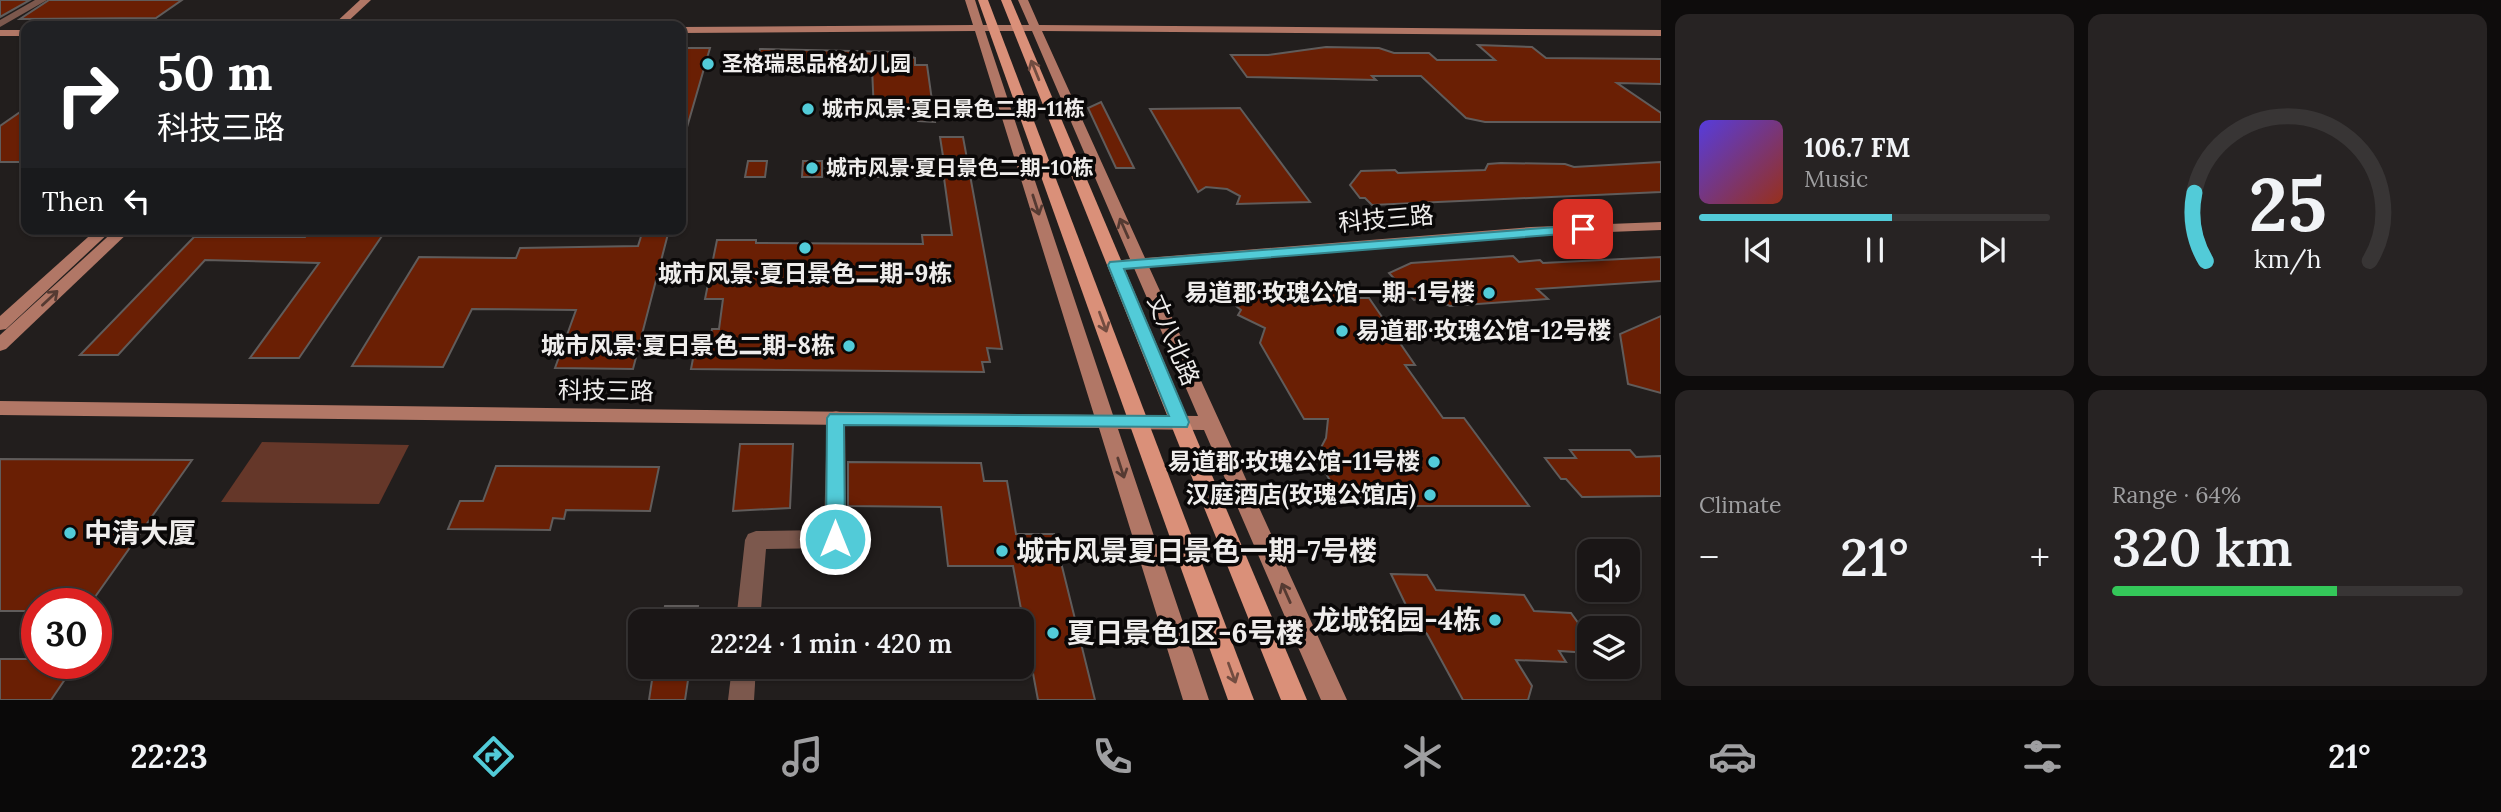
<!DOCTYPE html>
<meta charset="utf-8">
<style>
:root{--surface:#1a1616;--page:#272323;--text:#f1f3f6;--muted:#9f9fa1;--line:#383535;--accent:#52cbd8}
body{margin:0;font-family:Lora,"Noto Sans SC",serif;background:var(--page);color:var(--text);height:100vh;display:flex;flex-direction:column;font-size:26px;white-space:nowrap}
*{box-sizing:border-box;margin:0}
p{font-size:23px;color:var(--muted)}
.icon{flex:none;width:38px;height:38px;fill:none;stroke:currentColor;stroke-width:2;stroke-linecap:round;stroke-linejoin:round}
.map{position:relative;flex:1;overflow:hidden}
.drawer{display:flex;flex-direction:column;gap:14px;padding:14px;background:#0e0c0c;width:840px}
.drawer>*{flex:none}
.banner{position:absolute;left:21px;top:21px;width:665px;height:214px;border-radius:14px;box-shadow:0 2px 5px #0004,0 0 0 2px var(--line);background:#202124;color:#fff;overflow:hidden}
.controls{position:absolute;left:1577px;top:539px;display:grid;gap:14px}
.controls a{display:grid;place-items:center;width:63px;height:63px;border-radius:14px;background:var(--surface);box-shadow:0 2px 5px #0004,0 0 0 2px var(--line);font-size:35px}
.speed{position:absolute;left:21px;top:588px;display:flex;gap:14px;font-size:35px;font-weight:700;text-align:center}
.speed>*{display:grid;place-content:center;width:91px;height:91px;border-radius:50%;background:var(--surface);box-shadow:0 2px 5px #0004,0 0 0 2px var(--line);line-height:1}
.speed .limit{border:10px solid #d22;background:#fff;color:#111}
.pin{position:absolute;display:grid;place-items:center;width:60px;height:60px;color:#fff;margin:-30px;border-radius:14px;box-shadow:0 4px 10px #0006}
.me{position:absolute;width:77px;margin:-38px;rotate:0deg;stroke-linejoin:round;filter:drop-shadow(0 0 5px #0008)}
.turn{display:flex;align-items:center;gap:24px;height:147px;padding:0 21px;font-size:32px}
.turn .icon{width:91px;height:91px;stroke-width:2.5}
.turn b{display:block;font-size:49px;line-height:60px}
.then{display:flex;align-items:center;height:66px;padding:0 21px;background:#0003;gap:14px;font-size:26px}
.big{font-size:52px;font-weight:600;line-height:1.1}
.drawer .widget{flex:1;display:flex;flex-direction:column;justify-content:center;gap:10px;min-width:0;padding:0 24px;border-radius:14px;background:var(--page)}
.drawer .dial{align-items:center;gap:0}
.dial svg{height:182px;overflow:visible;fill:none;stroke:var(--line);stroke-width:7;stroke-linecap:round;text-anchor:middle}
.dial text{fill:var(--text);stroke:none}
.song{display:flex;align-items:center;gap:21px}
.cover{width:84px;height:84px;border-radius:10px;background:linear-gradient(135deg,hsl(250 70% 55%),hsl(10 70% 35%))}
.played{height:7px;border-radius:4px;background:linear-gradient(90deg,var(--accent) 55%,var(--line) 55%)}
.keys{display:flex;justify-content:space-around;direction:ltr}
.heat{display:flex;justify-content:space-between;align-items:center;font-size:38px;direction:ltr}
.charge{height:10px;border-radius:5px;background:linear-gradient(90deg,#34c759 64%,var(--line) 0)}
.drawer .tiles{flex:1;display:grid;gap:14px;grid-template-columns:repeat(2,1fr)}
.trip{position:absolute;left:628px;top:609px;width:406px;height:70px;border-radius:14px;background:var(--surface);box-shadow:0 2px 5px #0004,0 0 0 2px var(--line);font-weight:600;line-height:70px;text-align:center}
.menu{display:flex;height:112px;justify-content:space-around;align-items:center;background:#0a0909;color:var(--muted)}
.menu .icon{width:49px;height:49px}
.menu .selected{color:var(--accent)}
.menu b{font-size:32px;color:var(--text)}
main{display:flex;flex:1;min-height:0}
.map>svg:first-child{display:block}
.green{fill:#653729}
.building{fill:#6a1f04;stroke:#605c5b;stroke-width:2}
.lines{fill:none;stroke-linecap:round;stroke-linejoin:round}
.street{fill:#7c584d;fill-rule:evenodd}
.secondary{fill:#b17766;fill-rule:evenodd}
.primary{fill:#da9079;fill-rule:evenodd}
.oneway{stroke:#724c40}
.oneway2{stroke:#553a32}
.route{fill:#52cbd8;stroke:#35848c;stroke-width:2}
.poi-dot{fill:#52cbd8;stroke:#0a0808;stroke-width:2.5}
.labels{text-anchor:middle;stroke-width:7;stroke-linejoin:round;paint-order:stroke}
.far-poi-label{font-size:21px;font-weight:bold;fill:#efedec;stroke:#0a0808;text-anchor:start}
.street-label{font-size:24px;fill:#efedec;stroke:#0a0808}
.poi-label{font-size:24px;font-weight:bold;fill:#efedec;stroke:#0a0808;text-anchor:end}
.near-poi-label{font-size:28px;font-weight:bold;fill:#efedec;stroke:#0a0808;text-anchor:start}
</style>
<main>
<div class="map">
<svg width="1661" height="700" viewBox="0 0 1661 700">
<rect width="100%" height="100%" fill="#221e1d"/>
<!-- green -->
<path class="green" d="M 262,442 L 409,445 L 379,504 L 221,502 Z"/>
<!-- building -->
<g class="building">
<path d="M 0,0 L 30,0 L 0,17 Z"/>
<path d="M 49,0 L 182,0 L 156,18 L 20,19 Z"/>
<path d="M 1478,45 L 1532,47 L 1546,58 L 1661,59 L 1661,84 L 1617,83 L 1661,113 L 1661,122 L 1485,122 L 1466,118 L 1421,76 L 1372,76 L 1376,80 L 1247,77 L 1231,55 L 1268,55 L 1326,47 L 1379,48 L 1394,53 L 1429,53 L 1437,60 L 1495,60 Z"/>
<path d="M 681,48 L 710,48 L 685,134 L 681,133 Z"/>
<path d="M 760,49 L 897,52 L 915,58 L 915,65 L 927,65 L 935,122 L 918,121 L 917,112 L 874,112 L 872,68 L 757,64 Z"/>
<path d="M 1101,102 L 1134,168 L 1116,168 L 1088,108 Z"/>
<path d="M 26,108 L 26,162 L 0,162 L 0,126 Z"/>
<path d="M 1240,108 L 1310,202 L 1237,204 L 1240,196 L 1227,189 L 1206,187 L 1198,192 L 1150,109 Z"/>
<path d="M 940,137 L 963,137 L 1002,349 L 987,348 L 990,362 L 982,362 L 984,372 L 691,369 L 696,343 L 709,343 L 712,329 L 719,329 L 723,299 L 705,299 L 717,240 L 756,240 L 756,243 L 923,244 L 922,235 L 952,235 L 944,178 L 918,178 L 916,156 L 943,156 Z"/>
<path d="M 748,161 L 767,161 L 765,177 L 745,177 Z"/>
<path d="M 803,161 L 822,161 L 822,177 L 802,177 Z"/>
<path d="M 857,162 L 879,162 L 880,177 L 857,177 Z"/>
<path d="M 1661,162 L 1661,192 L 1372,205 L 1365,198 L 1360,198 L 1350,185 L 1361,171 L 1395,170 L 1398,173 L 1485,170 L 1488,164 L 1501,163 L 1565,164 L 1574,167 Z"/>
<path d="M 643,230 L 669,230 L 633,369 L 555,368 L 576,310 L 472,309 L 443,367 L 352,366 L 419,257 L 516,258 L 520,248 L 638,246 Z"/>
<path d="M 308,233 L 384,233 L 299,358 L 250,358 L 319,263 L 205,260 L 118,355 L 80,355 L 194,237 L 305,237 Z"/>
<path d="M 1513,256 L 1519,262 L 1540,260 L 1543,263 L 1661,257 L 1661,281 L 1537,289 L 1548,299 L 1450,306 L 1432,298 L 1414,300 L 1389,273 L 1411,263 Z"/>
<path d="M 1347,284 L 1358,298 L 1369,298 L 1415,365 L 1405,365 L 1443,418 L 1464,418 L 1529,506 L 1398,506 L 1395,500 L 1352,497 L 1331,482 L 1325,472 L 1324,461 L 1316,457 L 1326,438 L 1328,419 L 1304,419 L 1260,343 L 1265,328 L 1238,315 L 1241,310 L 1231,302 L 1228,294 L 1239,285 Z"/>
<path d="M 1661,316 L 1661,393 L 1628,384 L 1620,334 Z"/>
<path d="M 740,444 L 793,444 L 790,508 L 733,511 Z"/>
<path d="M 1570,450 L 1630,450 L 1636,457 L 1661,456 L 1661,496 L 1582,497 L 1566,479 L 1561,479 L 1545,458 L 1576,458 Z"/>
<path d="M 0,459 L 192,460 L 90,604 L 37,604 L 37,611 L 0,611 Z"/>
<path d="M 848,462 L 981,463 L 984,481 L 1007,481 L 1016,534 L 1054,534 L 1095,700 L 1038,700 L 1013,566 L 948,566 L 941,507 L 848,506 Z"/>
<path d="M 496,466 L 659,467 L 650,511 L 566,510 L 564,519 L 553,518 L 550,530 L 448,529 L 460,501 L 483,501 Z"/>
<path d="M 1391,574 L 1427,575 L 1436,590 L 1524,595 L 1534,611 L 1571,613 L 1589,638 L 1589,653 L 1559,651 L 1566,662 L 1516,660 L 1532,686 L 1528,700 L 1463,700 L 1427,634 L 1415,624 Z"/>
<path d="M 665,606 L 698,606 L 696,621 L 662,621 Z"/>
<path d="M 0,659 L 37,659 L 37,663 L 76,663 L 51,700 L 0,700 Z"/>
<path d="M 654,667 L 690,667 L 685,700 L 649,700 Z"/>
</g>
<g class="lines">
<!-- street -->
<g class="street">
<path d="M 35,0 L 47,0 L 0,27 L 0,20 Z"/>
<path d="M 836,411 L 843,413 L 845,418 L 846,539 L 843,545 L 835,548 L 766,549 L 760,621 L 736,621 L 745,540 L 748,534 L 756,531 L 824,530 L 827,418 L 829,413 Z"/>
<path d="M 732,667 L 756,667 L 754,700 L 728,700 Z"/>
</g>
<!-- secondary -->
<g class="secondary">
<path d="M 360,0 L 371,0 L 343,26 L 332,26 Z"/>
<path d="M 965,0 L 975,0 L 983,25 L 1029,25 L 1018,0 L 1028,0 L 1039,25 L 1661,30 L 1661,36 L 1042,31 L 1145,258 L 1531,227 L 1661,222 L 1661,230 L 1531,235 L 1149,267 L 1347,700 L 1321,700 L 1204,430 L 1118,429 L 1209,700 L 1183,700 L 1099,428 L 0,415 L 0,401 L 1094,415 L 975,31 L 681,33 L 681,27 L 973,25 ZM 985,31 L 1032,31 L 1130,259 L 1109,262 L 1107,265 L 1115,270 L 1134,268 L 1198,416 L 1113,415 Z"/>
<rect x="0" y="30" width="26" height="6"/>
<path d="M 97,229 L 113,229 L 6,329 L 0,330 L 0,316 Z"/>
<path d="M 116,229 L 132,229 L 6,349 L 0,351 L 0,335 Z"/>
</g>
<!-- primary -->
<g class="primary">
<path d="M 978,0 L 988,0 L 1254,700 L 1228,700 Z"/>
<path d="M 1001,0 L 1011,0 L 1307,700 L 1281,700 Z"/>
</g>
</g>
<!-- one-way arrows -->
<defs><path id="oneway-shaft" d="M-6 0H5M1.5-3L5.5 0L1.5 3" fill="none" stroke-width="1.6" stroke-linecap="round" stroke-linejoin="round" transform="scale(1.75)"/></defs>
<g class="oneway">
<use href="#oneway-shaft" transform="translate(1035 70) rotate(-112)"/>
<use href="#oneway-shaft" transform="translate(1103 322) rotate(70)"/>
<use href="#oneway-shaft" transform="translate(1232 673) rotate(70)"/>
</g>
<g class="oneway2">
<use href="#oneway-shaft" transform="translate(1036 205) rotate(72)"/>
<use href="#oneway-shaft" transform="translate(1124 228) rotate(-114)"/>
<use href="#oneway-shaft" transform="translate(50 298) rotate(-43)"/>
<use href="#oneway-shaft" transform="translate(1121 468) rotate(72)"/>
<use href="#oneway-shaft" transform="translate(1286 593) rotate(-114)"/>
</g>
<!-- route -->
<path class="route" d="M 1583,225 L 1588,226 L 1588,232 L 1124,269 L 1189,422 L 1187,427 L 844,425 L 845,539 L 842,544 L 835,547 L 828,544 L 826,539 L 827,418 L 830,414 L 1169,416 L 1108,265 L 1110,262 Z"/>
<!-- markers -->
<g class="poi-dot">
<circle cx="708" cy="64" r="7"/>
<circle cx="808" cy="109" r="7"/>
<circle cx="812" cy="168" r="7"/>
<circle cx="805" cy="248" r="7"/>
<circle cx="1489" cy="293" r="7"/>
<circle cx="1342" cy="331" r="7"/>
<circle cx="849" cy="346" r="7"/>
<circle cx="1434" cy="462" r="7"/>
<circle cx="1430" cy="495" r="7"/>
<circle cx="70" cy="533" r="7"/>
<circle cx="1002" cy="551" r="7"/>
<circle cx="1495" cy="620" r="7"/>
<circle cx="1053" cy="633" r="7"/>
</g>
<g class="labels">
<!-- far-poi labels -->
<g class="far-poi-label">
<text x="722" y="71">圣格瑞思品格幼儿园</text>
<text x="822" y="116">城市风景·夏日景色二期-11栋</text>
<text x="826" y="175">城市风景·夏日景色二期-10栋</text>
</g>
<!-- street labels -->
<g class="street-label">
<text transform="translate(1386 219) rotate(-5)" y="8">科技三路</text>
<text transform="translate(1173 340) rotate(67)" y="8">丈八北路</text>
<text transform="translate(606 391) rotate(1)" y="8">科技三路</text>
</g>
<!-- poi labels -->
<g class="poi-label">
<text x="805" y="282" text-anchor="middle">城市风景·夏日景色二期-9栋</text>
<text x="1475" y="301">易道郡·玫瑰公馆一期-1号楼</text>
<text x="1356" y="339" text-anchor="start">易道郡·玫瑰公馆-12号楼</text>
<text x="835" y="354">城市风景·夏日景色二期-8栋</text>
<text x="1420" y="470">易道郡·玫瑰公馆-11号楼</text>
<text x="1416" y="503">汉庭酒店(玫瑰公馆店)</text>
</g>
<!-- near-poi labels -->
<g class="near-poi-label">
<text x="84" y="543">中清大厦</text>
<text x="1016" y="561">城市风景夏日景色一期-7号楼</text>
<text x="1481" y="630" text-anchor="end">龙城铭园-4栋</text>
<text x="1067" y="643">夏日景色1区-6号楼</text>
</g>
</g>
</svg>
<div class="controls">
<a><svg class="icon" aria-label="sound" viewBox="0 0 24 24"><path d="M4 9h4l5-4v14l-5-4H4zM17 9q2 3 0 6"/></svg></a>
<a><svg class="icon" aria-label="layers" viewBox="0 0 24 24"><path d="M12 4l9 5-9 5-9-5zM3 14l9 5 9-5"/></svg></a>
</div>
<div class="speed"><div class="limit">30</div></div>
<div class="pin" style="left:1583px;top:229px;background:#d93025"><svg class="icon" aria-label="arrive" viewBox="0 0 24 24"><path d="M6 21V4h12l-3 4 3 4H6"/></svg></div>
<svg class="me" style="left:835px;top:539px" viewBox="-20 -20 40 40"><circle r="17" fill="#52cbd8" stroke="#fff" stroke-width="3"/><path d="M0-11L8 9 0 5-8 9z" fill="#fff"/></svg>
<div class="trip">22:24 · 1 min · 420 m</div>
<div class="banner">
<div class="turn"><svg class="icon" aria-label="right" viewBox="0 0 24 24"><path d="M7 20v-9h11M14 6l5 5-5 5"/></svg><div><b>50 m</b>科技三路</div></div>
<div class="then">Then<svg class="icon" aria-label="left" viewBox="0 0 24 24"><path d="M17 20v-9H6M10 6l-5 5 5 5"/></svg></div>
</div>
</div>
<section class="drawer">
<div class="tiles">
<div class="widget">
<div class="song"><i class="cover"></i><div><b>106.7 FM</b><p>Music</p></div></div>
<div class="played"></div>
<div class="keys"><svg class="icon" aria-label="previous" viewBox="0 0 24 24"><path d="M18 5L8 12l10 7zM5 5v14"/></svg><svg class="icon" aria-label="pause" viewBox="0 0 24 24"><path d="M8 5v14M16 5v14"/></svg><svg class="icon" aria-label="next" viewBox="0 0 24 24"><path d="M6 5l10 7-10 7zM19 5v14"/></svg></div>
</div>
<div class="widget dial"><svg viewBox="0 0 100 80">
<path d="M14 69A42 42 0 1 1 86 69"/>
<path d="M14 69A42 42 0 0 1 9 39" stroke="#52cbd8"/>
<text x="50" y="56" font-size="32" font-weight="700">25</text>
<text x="50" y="72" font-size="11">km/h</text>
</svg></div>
<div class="widget"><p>Climate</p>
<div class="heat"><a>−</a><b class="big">21°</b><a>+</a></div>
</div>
<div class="widget"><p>Range · 64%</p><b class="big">320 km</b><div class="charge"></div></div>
</div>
</section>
</main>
<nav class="menu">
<b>22:23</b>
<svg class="icon selected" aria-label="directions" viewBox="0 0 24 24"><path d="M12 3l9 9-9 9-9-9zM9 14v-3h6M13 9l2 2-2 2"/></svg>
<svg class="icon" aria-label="music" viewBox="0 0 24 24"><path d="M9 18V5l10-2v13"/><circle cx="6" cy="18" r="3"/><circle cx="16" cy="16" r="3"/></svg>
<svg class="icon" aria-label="phone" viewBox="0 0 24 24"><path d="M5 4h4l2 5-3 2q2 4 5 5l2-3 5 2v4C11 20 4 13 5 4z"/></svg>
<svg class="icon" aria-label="climate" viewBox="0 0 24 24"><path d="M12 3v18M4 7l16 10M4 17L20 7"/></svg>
<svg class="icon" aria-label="car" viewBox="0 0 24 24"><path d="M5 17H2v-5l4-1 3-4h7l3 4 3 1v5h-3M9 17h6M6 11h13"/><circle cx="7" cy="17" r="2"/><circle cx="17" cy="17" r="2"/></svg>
<svg class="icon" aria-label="filters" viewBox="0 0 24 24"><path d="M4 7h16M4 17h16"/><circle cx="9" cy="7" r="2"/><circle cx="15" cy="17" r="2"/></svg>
<b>21°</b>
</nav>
